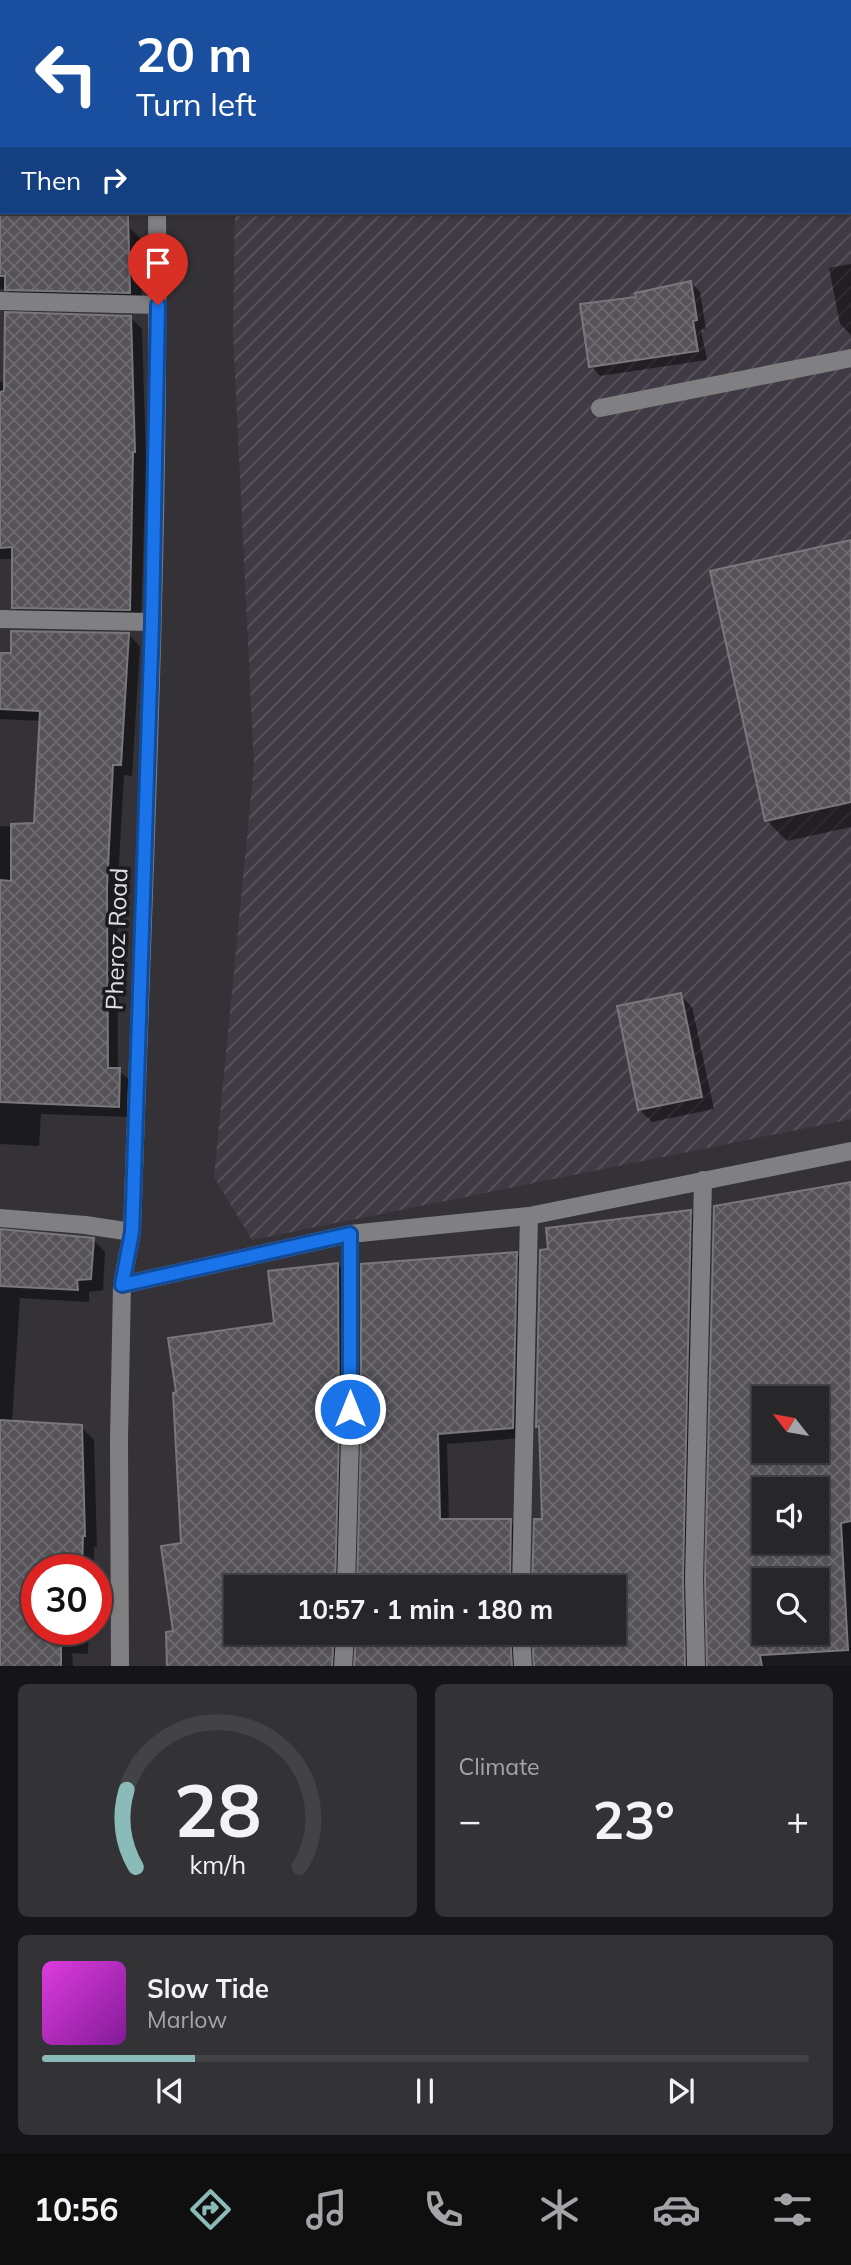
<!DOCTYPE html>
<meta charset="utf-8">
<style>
:root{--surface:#272629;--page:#333235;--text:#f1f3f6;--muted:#a4a5a8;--line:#434346;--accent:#8bbbb9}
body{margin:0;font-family:Mulish,sans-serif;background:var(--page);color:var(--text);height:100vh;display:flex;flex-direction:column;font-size:26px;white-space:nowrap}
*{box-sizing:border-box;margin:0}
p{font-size:23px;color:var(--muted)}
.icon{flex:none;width:38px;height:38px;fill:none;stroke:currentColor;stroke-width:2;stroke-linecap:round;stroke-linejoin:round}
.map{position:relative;height:1666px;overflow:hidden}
.sheet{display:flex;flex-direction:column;gap:18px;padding:18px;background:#151517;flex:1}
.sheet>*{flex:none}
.banner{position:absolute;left:0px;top:0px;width:852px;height:214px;box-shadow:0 2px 5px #0004,0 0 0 2px var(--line);background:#1a4fa0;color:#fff;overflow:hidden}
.needle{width:46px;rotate:301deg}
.tools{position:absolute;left:752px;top:1386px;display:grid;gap:14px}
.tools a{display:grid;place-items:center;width:77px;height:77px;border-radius:0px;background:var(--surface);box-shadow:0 2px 5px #0004,0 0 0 2px var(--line);font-size:35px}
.speed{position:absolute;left:21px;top:1554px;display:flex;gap:14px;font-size:35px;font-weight:700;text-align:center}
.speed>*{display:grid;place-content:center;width:91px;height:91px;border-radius:50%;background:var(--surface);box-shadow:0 2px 5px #0004,0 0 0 2px var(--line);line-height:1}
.speed .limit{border:10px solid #d22;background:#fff;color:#111}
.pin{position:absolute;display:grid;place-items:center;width:60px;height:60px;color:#fff;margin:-72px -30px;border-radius:50% 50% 50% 0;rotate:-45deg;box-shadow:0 0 7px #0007}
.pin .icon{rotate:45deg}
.me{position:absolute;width:77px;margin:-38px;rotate:0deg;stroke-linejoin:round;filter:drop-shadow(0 0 5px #0008)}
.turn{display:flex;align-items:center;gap:24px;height:147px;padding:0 21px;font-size:32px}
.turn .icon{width:91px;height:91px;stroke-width:2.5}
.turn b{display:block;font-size:49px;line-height:60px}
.then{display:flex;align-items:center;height:66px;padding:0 21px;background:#0003;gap:14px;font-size:26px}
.big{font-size:52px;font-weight:700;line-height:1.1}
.sheet .widget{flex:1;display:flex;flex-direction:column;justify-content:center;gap:10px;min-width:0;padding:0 24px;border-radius:10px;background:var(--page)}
.sheet .dial{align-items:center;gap:0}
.dial svg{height:182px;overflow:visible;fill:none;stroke:var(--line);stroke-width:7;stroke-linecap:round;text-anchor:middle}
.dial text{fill:var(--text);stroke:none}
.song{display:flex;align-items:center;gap:21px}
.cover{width:84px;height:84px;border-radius:10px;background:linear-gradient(135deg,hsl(300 70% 55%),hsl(290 70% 35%))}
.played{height:7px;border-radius:4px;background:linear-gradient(90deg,var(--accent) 20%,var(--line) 20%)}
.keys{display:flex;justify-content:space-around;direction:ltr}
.heat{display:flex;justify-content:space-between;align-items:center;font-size:38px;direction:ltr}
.sheet .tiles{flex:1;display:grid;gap:18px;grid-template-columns:1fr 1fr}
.widget:last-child{grid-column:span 2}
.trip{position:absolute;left:224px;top:1575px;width:402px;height:70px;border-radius:0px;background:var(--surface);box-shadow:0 2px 5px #0004,0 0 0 2px var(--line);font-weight:700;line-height:70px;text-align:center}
.dock{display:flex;height:112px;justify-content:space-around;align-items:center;background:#100f10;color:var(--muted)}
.dock .icon{width:49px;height:49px}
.dock .active{color:var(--accent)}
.dock b{font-size:32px;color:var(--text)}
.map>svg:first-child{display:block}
.industrial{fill:url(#industrial-furrows)}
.shadow{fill:#0007;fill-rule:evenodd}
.building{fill:url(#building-cross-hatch);stroke:#79767c;stroke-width:2;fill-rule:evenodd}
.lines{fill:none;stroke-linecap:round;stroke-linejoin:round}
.minor{stroke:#807f82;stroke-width:18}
.route-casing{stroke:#114b97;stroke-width:18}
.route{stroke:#1a73e8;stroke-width:12}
.labels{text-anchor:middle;stroke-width:7;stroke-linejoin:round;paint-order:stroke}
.street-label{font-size:24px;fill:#e0dee1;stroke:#1b1a1c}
</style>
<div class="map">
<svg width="851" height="1667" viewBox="0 0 851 1667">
<defs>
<pattern id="industrial-furrows" width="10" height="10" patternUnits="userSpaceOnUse" patternTransform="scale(1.75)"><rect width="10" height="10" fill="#3f3a44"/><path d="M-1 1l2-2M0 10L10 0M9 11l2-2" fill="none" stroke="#5a565f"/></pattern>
<pattern id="building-cross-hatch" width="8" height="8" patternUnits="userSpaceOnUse" patternTransform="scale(1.75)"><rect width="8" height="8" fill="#565358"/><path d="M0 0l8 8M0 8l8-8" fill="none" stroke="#6e6b70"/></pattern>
</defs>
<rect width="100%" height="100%" fill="#343237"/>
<!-- industrial -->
<path class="industrial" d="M 239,0 L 851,0 L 851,1119 L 252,1240 L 214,1177 L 254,765 L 233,333 L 235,212 L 850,212 L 850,2 Z"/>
<!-- shadow -->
<g class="shadow">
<path d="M 61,0 L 139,0 L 61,2 Z"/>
<path d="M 0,156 L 2,156 L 2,212 L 130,213 L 130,228 L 140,238 L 142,304 L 18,301 L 6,289 L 0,289 Z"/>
<path d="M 851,264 L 851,335 L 840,324 L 829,268 Z"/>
<path d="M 691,282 L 700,292 L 706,329 L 701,330 L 707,360 L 600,376 L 591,366 Z"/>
<path d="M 130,317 L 142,329 L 146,463 L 141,621 L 25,619 L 13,607 L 14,559 L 0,559 L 0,382 L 6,381 Z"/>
<path d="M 851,541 L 851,827 L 787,841 L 766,820 Z"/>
<path d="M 129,635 L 140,646 L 132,776 L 124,775 L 117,899 L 118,1070 L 131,1081 L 130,1117 L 41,1114 L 39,1146 L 0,1144 L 0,826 L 35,828 L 41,721 L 0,719 L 0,654 L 13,655 Z"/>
<path d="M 680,995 L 692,1007 L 714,1109 L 652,1122 L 640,1110 Z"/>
<path d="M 851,1184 L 851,1667 L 709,1667 L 716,1207 ZM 765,1398 L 817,1398 L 817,1451 L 765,1451 ZM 765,1489 L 817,1489 L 817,1542 L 765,1542 ZM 765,1580 L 817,1580 L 817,1633 L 765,1633 Z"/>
<path d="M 690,1212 L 700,1222 L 694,1667 L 536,1667 L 533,1633 L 614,1633 L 614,1587 L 534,1587 L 536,1521 L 544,1521 L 541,1429 L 538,1426 Z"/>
<path d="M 0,1232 L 93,1239 L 105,1252 L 103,1290 L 89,1292 L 89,1302 L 20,1298 L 12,1422 L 81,1427 L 94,1440 L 97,1547 L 94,1547 L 94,1570 L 37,1570 L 37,1629 L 89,1629 L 88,1654 L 72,1653 L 73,1667 L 0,1667 Z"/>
<path d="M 516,1253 L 526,1263 L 522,1438 L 447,1444 L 449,1520 L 510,1521 L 520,1531 L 519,1587 L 359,1587 L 363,1435 Z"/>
<path d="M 338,1265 L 348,1275 L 344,1587 L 236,1587 L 236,1633 L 350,1633 L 342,1667 L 169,1667 L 183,1545 L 276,1325 Z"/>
<path d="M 357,1633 L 525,1633 L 521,1667 L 356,1667 Z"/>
</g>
<!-- building -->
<g class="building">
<path d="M 0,212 L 128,212 L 130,293 L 5,290 L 5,276 L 0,276 Z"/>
<path d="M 691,281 L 697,320 L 693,321 L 698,351 L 589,367 L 580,304 L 636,297 L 635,293 Z"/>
<path d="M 5,312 L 131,316 L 135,452 L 133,452 L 130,610 L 12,608 L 12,547 L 0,548 L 0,392 L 4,391 Z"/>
<path d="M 851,540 L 851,802 L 765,821 L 710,571 Z"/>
<path d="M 11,631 L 129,633 L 121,765 L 113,765 L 107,887 L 108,1068 L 120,1068 L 119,1107 L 0,1102 L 0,880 L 11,881 L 11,824 L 34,823 L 40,711 L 0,709 L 0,653 L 11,653 Z"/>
<path d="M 681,993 L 702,1097 L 638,1110 L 617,1006 Z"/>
<path d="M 851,1182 L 851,1521 L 841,1523 L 848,1650 L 760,1655 L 762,1667 L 707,1667 L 705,1579 L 714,1206 ZM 765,1398 L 817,1398 L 817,1451 L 765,1451 ZM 765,1489 L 817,1489 L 817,1542 L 765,1542 ZM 765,1580 L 817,1580 L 817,1633 L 765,1633 Z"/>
<path d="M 691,1210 L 683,1579 L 685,1667 L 534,1667 L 532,1633 L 614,1633 L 614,1587 L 532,1587 L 534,1519 L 542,1519 L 539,1426 L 536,1427 L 540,1250 L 548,1249 L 546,1228 Z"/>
<path d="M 0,1229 L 94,1238 L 91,1279 L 77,1280 L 78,1290 L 0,1286 Z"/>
<path d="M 517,1252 L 513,1428 L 438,1434 L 440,1519 L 511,1519 L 510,1587 L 357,1587 L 361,1435 L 361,1264 Z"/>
<path d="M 338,1263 L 339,1435 L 335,1587 L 236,1587 L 236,1633 L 334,1633 L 332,1667 L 167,1667 L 166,1632 L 173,1631 L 161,1546 L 181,1543 L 173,1393 L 176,1392 L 168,1338 L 274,1323 L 268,1271 Z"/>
<path d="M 0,1420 L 82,1425 L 85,1536 L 83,1536 L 82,1570 L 37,1570 L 37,1629 L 77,1629 L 77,1642 L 61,1641 L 61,1667 L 0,1667 Z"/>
<path d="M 356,1633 L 510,1633 L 512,1667 L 354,1667 Z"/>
</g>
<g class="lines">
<!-- minor -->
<g class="minor">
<path d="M 155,0 L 155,2"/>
<path d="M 0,301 L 157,305"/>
<path d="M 600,408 L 851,358"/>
<path d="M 0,619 L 152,622"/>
<path d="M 0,1218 L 85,1225 L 132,1232"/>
<path d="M 122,1285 L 350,1234 L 529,1216 L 851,1151"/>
<path d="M 346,1587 L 350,1435 L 350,1234"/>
<path d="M 521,1587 L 529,1216"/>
<path d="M 521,1633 L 523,1667"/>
<path d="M 120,1667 L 119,1440 L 122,1285 L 132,1232 C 143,892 160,552 157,212"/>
<path d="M 343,1667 L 345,1633"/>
<path d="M 696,1667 L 694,1579 L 703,1180"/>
</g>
</g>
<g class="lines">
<!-- route casing -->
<g class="route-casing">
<path id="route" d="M 158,305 L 152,622 L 133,1204 L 132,1232 L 122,1285 L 350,1234 L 350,1409"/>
</g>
<!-- route -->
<use href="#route" class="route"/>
</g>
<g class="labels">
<!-- street labels -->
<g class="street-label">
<text transform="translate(117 939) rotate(-88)" y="8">Pheroz Road</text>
</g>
</g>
</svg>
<div class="tools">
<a><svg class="needle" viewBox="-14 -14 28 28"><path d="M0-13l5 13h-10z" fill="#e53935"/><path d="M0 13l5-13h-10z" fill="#a4a5a8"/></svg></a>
<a><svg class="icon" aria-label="sound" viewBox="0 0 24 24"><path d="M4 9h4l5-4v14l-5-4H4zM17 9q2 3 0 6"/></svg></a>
<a><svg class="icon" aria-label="search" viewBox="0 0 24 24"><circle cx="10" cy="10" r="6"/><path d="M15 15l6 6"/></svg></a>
</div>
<div class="speed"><div class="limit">30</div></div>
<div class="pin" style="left:158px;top:305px;background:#d93025"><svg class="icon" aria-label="arrive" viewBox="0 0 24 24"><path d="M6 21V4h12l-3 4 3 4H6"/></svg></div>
<svg class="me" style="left:350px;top:1409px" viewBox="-20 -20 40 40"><circle r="17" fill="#1a73e8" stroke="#fff" stroke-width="3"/><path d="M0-11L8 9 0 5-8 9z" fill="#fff"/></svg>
<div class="trip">10:57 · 1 min · 180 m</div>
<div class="banner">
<div class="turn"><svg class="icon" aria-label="left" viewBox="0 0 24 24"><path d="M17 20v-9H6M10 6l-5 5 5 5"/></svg><div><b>20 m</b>Turn left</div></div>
<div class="then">Then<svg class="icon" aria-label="right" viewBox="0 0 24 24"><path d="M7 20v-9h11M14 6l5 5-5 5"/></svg></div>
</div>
</div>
<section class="sheet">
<div class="tiles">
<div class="widget dial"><svg viewBox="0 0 100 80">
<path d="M14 69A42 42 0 1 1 86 69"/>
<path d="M14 69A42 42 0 0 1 10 35" stroke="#8bbbb9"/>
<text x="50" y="56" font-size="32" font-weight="700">28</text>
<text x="50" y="72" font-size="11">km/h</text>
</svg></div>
<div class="widget"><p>Climate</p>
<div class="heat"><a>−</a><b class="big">23°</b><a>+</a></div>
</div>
<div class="widget">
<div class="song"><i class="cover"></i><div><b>Slow Tide</b><p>Marlow</p></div></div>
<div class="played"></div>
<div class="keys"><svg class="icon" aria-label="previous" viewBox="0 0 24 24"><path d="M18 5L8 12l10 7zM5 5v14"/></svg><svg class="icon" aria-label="pause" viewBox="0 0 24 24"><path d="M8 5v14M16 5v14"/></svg><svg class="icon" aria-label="next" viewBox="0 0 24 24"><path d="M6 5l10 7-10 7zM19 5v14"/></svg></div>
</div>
</div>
</section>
<nav class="dock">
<b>10:56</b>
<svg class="icon active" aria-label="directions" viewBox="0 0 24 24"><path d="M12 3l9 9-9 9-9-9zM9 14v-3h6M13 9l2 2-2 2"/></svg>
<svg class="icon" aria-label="music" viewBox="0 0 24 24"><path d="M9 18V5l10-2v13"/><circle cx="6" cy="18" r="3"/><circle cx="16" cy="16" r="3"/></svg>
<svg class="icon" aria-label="phone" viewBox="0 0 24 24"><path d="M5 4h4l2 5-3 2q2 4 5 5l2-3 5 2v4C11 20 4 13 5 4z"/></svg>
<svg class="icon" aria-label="climate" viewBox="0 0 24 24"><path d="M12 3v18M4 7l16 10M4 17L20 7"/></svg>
<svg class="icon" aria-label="car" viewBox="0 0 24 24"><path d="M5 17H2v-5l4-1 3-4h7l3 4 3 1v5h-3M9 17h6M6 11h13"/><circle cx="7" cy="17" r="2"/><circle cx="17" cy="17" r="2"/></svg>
<svg class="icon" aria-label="filters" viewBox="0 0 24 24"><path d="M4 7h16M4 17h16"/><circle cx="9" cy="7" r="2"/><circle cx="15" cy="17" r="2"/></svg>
</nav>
